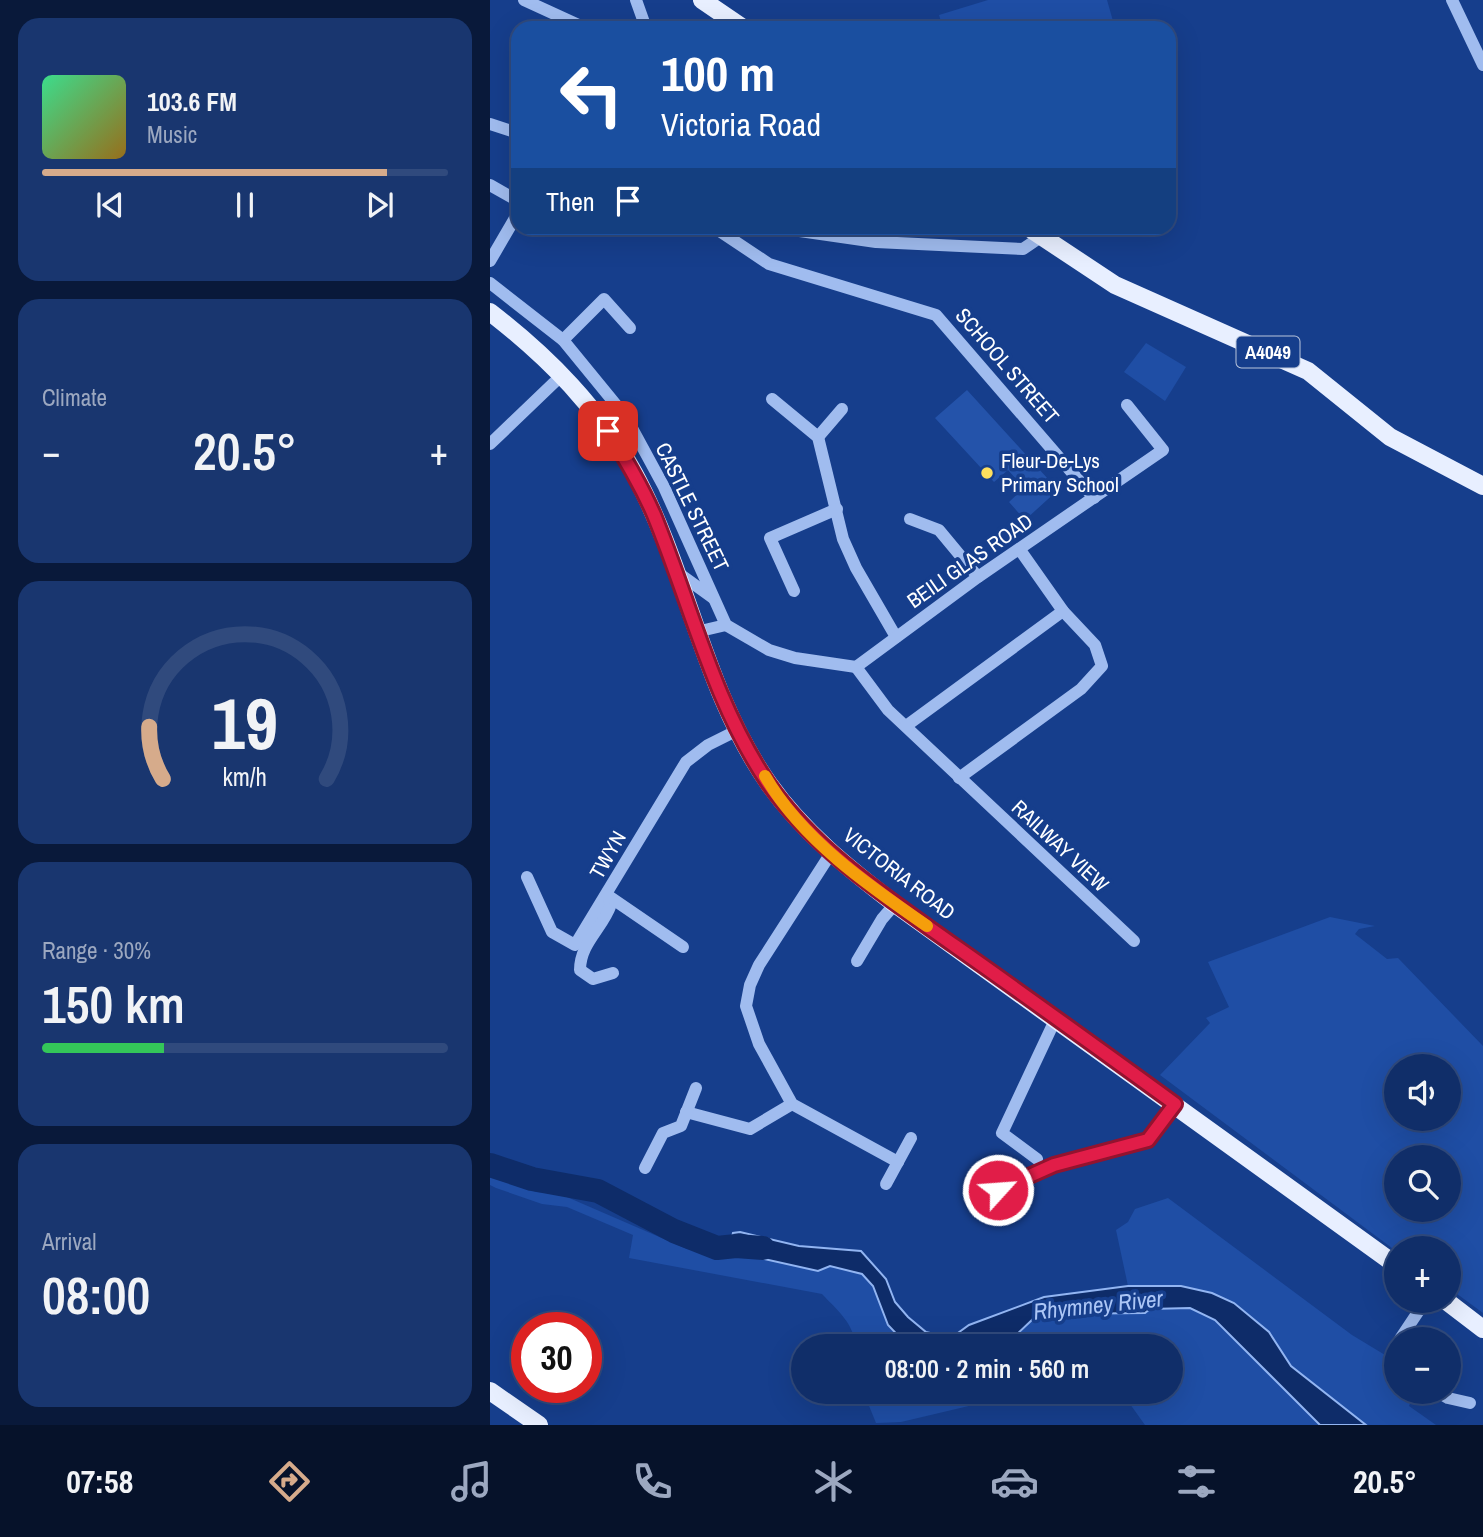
<!DOCTYPE html>
<meta charset="utf-8">
<style>
:root{--surface:#102e69;--page:#19366f;--text:#f1f3f6;--muted:#9ca8c0;--line:#304a7d;--accent:#d6ab8b}
body{margin:0;font-family:"Archivo Narrow",sans-serif;background:var(--page);color:var(--text);height:100vh;display:flex;flex-direction:column;font-size:26px;white-space:nowrap}
*{box-sizing:border-box;margin:0}
p{font-size:23px;color:var(--muted)}
.icon{flex:none;width:38px;height:38px;fill:none;stroke:currentColor;stroke-width:2;stroke-linecap:round;stroke-linejoin:round}
.map{position:relative;flex:1;overflow:hidden}
.drawer{display:flex;flex-direction:column;gap:18px;padding:18px;background:#09193a;width:490px}
.drawer>*{flex:none}
.banner{position:absolute;left:21px;top:21px;width:665px;height:214px;border-radius:21px;box-shadow:0 7px 28px #0002,0 0 0 2px var(--line);background:#1a4fa0;color:#fff;overflow:hidden}
.tools{position:absolute;left:894px;top:1054px;display:grid;gap:14px}
.tools a{display:grid;place-items:center;width:77px;height:77px;border-radius:50%;background:var(--surface);box-shadow:0 7px 28px #0002,0 0 0 2px var(--line);font-size:35px}
.speed{position:absolute;left:21px;top:1312px;display:flex;gap:14px;font-size:35px;font-weight:700;text-align:center}
.speed>*{display:grid;place-content:center;width:91px;height:91px;border-radius:50%;background:var(--surface);box-shadow:0 7px 28px #0002,0 0 0 2px var(--line);line-height:1}
.speed .limit{border:10px solid #d22;background:#fff;color:#111}
.pin{position:absolute;display:grid;place-items:center;width:60px;height:60px;color:#fff;margin:-30px;border-radius:14px;box-shadow:0 4px 10px #0006}
.me{position:absolute;width:77px;margin:-38px;rotate:64deg;stroke-linejoin:round;filter:drop-shadow(0 0 5px #0008)}
.turn{display:flex;align-items:center;gap:24px;height:147px;padding:0 35px;font-size:32px}
.turn .icon{width:91px;height:91px;stroke-width:2.5}
.turn b{display:block;font-size:49px;line-height:60px}
.then{display:flex;align-items:center;height:66px;padding:0 35px;background:#0003;gap:14px;font-size:26px}
.big{font-size:52px;font-weight:600;line-height:1.1}
.drawer .card{flex:1;display:flex;flex-direction:column;justify-content:center;gap:10px;min-width:0;padding:0 24px;border-radius:21px;background:var(--page)}
.drawer .dial{align-items:center;gap:0}
.dial svg{height:182px;overflow:visible;fill:none;stroke:var(--line);stroke-width:7;stroke-linecap:round;text-anchor:middle}
.dial text{fill:var(--text);stroke:none}
.song{display:flex;align-items:center;gap:21px}
.cover{width:84px;height:84px;border-radius:10px;background:linear-gradient(135deg,hsl(150 70% 55%),hsl(40 70% 35%))}
.played{height:7px;border-radius:4px;background:linear-gradient(90deg,var(--accent) 85%,var(--line) 85%)}
.keys{display:flex;justify-content:space-around;direction:ltr}
.heat{display:flex;justify-content:space-between;align-items:center;font-size:38px;direction:ltr}
.charge{height:10px;border-radius:5px;background:linear-gradient(90deg,#34c759 30%,var(--line) 0)}
.trip{position:absolute;left:301px;top:1334px;width:392px;height:70px;border-radius:35px;background:var(--surface);box-shadow:0 7px 28px #0002,0 0 0 2px var(--line);font-weight:600;line-height:70px;text-align:center}
.tab-bar{display:flex;height:112px;justify-content:space-around;align-items:center;background:#06122a;color:var(--muted)}
.tab-bar .icon{width:49px;height:49px}
.tab-bar .selected{color:var(--accent)}
.tab-bar b{font-size:32px;color:var(--text)}
main{display:flex;flex:1;min-height:0}
.map>svg:first-child{display:block}
.green{fill:#1f4ea5;fill-rule:evenodd}
.water{fill:#0e2c69;stroke:#92b5f2;stroke-width:2}
.lines{fill:none;stroke-linecap:round;stroke-linejoin:round}
.river{stroke:#0e2c69;stroke-width:24}
.building{fill:#2453aa}
.minor{stroke:#a0bcef;stroke-width:12}
.major{stroke:#e8efff;stroke-width:18}
.route-casing{stroke:#92132f;stroke-width:18}
.route{stroke:#e11d48;stroke-width:12}
.slow{stroke:#f59e0b;stroke-width:12}
.poi-dot{fill:#ffe05e;stroke:#163e8c;stroke-width:2.5}
.labels{text-anchor:middle;stroke-width:7;stroke-linejoin:round;paint-order:stroke}
.shield{fill:#163e8c;stroke:#b9c5dc;stroke-width:2}
.shield-label{font-size:19px;font-weight:bold;fill:#fff}
.street-label{font-size:21px;fill:#fff;stroke:#163e8c}
.poi-label{font-size:21px;fill:#fff;stroke:#163e8c;text-anchor:start}
.water-label{font-size:23px;font-style:italic;fill:#acc6f6;stroke:#163e8c}
</style>
<main>
<section class="drawer">
<div class="card">
<div class="song"><i class="cover"></i><div><b>103.6 FM</b><p>Music</p></div></div>
<div class="played"></div>
<div class="keys"><svg class="icon" aria-label="previous" viewBox="0 0 24 24"><path d="M18 5L8 12l10 7zM5 5v14"/></svg><svg class="icon" aria-label="pause" viewBox="0 0 24 24"><path d="M8 5v14M16 5v14"/></svg><svg class="icon" aria-label="next" viewBox="0 0 24 24"><path d="M6 5l10 7-10 7zM19 5v14"/></svg></div>
</div>
<div class="card"><p>Climate</p>
<div class="heat"><a>−</a><b class="big">20.5°</b><a>+</a></div>
</div>
<div class="card dial"><svg viewBox="0 0 100 80">
<path d="M14 69A42 42 0 1 1 86 69"/>
<path d="M14 69A42 42 0 0 1 8 46" stroke="#d6ab8b"/>
<text x="50" y="56" font-size="32" font-weight="700">19</text>
<text x="50" y="72" font-size="11">km/h</text>
</svg></div>
<div class="card"><p>Range · 30%</p><b class="big">150 km</b><div class="charge"></div></div>
<div class="card"><p>Arrival</p><b class="big">08:00</b></div>
</section>
<div class="map">
<svg width="993" height="1425" viewBox="0 0 993 1425">
<rect width="100%" height="100%" fill="#163e8c"/>
<!-- green -->
<g class="green">
<path d="M 498,0 L 617,0 L 625,28 L 453,28 L 449,15 Z"/>
<path d="M 656,343 L 696,367 L 675,401 L 634,372 Z"/>
<path d="M 840,917 L 885,926 L 869,929 L 865,934 L 897,959 L 908,958 L 993,1046 L 993,1313 L 959,1288 L 959,1248 L 906,1248 L 906,1251 L 670,1075 L 720,1023 L 716,1018 L 739,1007 L 718,962 ZM 906,1066 L 959,1066 L 959,1118 L 906,1118 ZM 906,1157 L 959,1157 L 959,1209 L 906,1209 Z"/>
<path d="M 0,1173 L 46,1192 L 70,1194 L 197,1249 L 237,1257 L 261,1256 L 327,1271 L 340,1266 L 372,1274 L 383,1286 L 398,1325 L 418,1346 L 365,1346 C 365,1324 346,1309 332,1294 L 139,1258 L 143,1235 L 77,1207 L 52,1204 L 6,1188 L 0,1185 Z"/>
<path d="M 678,1198 L 862,1335 L 900,1358 L 906,1369 L 906,1391 L 920,1391 L 923,1396 L 919,1406 L 946,1425 L 876,1425 L 801,1367 L 779,1332 L 691,1286 L 638,1286 L 626,1230 L 638,1222 L 645,1209 Z"/>
<path d="M 700,1308 L 725,1320 L 830,1425 L 655,1425 L 640,1404 L 483,1405 L 411,1422 L 386,1423 L 373,1391 L 681,1391 L 681,1346 L 477,1346 L 499,1336 L 526,1335 L 543,1319 L 564,1314 L 654,1313 L 660,1309 Z"/>
</g>
<!-- water -->
<path class="water" d="M 250,1232 L 309,1246 L 371,1251 L 396,1279 L 405,1302 L 418,1317 L 436,1332 L 461,1338 L 479,1325 L 554,1297 L 638,1286 L 691,1286 L 722,1293 L 744,1303 L 779,1332 L 801,1366 L 876,1425 L 830,1425 L 725,1320 L 700,1308 L 660,1309 L 655,1313 L 564,1314 L 543,1319 L 526,1335 L 499,1336 L 477,1346 L 418,1346 L 398,1325 L 383,1286 L 372,1274 L 340,1266 L 328,1271 L 261,1256 L 237,1257 L 243,1233 Z"/>
<g class="lines">
<!-- river -->
<path class="river" d="M 0,1165 L 42,1179 L 108,1191 L 184,1231 L 227,1248 L 246,1246 L 273,1248"/>
</g>
<!-- building -->
<path class="building" d="M 477,390 L 568,490 L 535,520 L 519,502 L 534,488 L 518,470 L 504,482 L 445,418 Z"/>
<g class="lines">
<!-- minor -->
<g class="minor">
<path d="M 34,0 L 95,28"/>
<path d="M 146,0 L 156,28"/>
<path d="M 962,0 L 993,65"/>
<path d="M 0,124 L 28,133"/>
<path d="M 0,185 L 28,201"/>
<path d="M 225,228 L 279,264 L 446,315 L 604,498"/>
<path d="M 289,228 L 386,242 L 533,249 L 552,236"/>
<path d="M 0,261 L 28,213"/>
<path d="M 0,283 L 73,340 L 136,417 L 174,487 L 236,625 L 279,650 L 305,658 L 366,667"/>
<path d="M 73,340 L 114,299 L 140,328"/>
<path d="M 282,399 L 328,437 L 353,539 L 366,568 L 406,637"/>
<path d="M 328,437 L 352,409"/>
<path d="M 0,444 L 72,375"/>
<path d="M 420,519 L 449,530 L 488,577"/>
<path d="M 187,572 L 223,598"/>
<path d="M 304,591 L 280,538 L 347,509"/>
<path d="M 206,632 L 236,625"/>
<path d="M 366,667 L 488,577 L 673,450 L 637,405"/>
<path d="M 366,667 L 398,710 L 644,941"/>
<path d="M 416,726 L 573,611"/>
<path d="M 469,778 L 591,689 L 612,666 L 605,645 L 573,611 L 530,550"/>
<path d="M 341,853 L 269,965 L 260,985 L 256,1006 L 269,1044 L 302,1104 L 408,1162"/>
<path d="M 37,877 L 62,932 L 85,945 L 196,762 L 218,745 L 248,730"/>
<path d="M 117,895 L 121,904 C 113,928 90,943 90,970 L 103,979 L 123,973"/>
<path d="M 117,895 L 193,947"/>
<path d="M 367,961 L 392,919 L 405,904"/>
<path d="M 196,1112 L 260,1129 L 302,1104"/>
<path d="M 547,1159 L 512,1133 L 566,1018"/>
<path d="M 155,1168 L 173,1133 L 191,1126 L 206,1088"/>
<path d="M 396,1184 L 421,1138"/>
<path d="M 508,1190 L 564,1165 L 658,1140 L 685,1104"/>
<path d="M 910,1339 L 936,1300"/>
<path d="M 946,1391 L 958,1398 L 980,1403"/>
</g>
<!-- major -->
<g class="major">
<path d="M 212,0 L 253,28"/>
<path d="M 539,228 L 625,285 L 818,371 L 900,437 L 993,486"/>
<path d="M 0,312 C 58,357 109,408 144,473 C 198,573 213,690 279,784 C 313,832 359,869 405,904 L 906,1265"/>
<path d="M 955,1300 L 993,1329"/>
<path d="M 0,1391 L 49,1425"/>
</g>
</g>
<g class="lines">
<!-- route casing -->
<g class="route-casing">
<path id="route" d="M 118,431 C 135,459 151,485 164,515 C 201,605 223,701 278,783 C 326,852 398,898 465,946 C 539,998 612,1051 685,1104 L 658,1140 L 564,1165 L 508,1190"/>
</g>
<!-- route -->
<use href="#route" class="route"/>
<!-- slow -->
<path class="slow" d="M 275,776 C 311,839 379,886 437,926"/>
</g>
<!-- markers -->
<circle class="poi-dot" cx="497" cy="473" r="7"/>
<g class="labels">
<!-- shield labels -->
<rect class="shield" x="746.5" y="336.5" width="63" height="31" rx="5"/>
<g class="shield-label">
<text x="778" y="359">A4049</text>
</g>
<!-- street labels -->
<g class="street-label">
<text transform="translate(517 366) rotate(49)" y="7">SCHOOL STREET</text>
<text transform="translate(202 507) rotate(64)" y="7">CASTLE STREET</text>
<text transform="translate(480 561) rotate(-35)" y="7">BEILI GLAS ROAD</text>
<text transform="translate(570 846) rotate(43)" y="7">RAILWAY VIEW</text>
<text transform="translate(118 855) rotate(-60)" y="7">TWYN</text>
<text transform="translate(409 874) rotate(38)" y="7">VICTORIA ROAD</text>
</g>
<!-- poi labels -->
<g class="poi-label">
<text x="511" y="468">Fleur-De-Lys<tspan x="511" dy="24">Primary School</tspan></text>
</g>
<!-- water labels -->
<g class="water-label">
<text transform="translate(608 1305) rotate(-6)" y="8">Rhymney River</text>
</g>
</g>
</svg>
<div class="tools">
<a><svg class="icon" aria-label="sound" viewBox="0 0 24 24"><path d="M4 9h4l5-4v14l-5-4H4zM17 9q2 3 0 6"/></svg></a>
<a><svg class="icon" aria-label="search" viewBox="0 0 24 24"><circle cx="10" cy="10" r="6"/><path d="M15 15l6 6"/></svg></a>
<a>+</a>
<a>−</a>
</div>
<div class="speed"><div class="limit">30</div></div>
<div class="pin" style="left:118px;top:431px;background:#d93025"><svg class="icon" aria-label="arrive" viewBox="0 0 24 24"><path d="M6 21V4h12l-3 4 3 4H6"/></svg></div>
<svg class="me" style="left:508px;top:1190px" viewBox="-20 -20 40 40"><circle r="17" fill="#e11d48" stroke="#fff" stroke-width="3"/><path d="M0-11L8 9 0 5-8 9z" fill="#fff"/></svg>
<div class="trip">08:00 · 2 min · 560 m</div>
<div class="banner">
<div class="turn"><svg class="icon" aria-label="left" viewBox="0 0 24 24"><path d="M17 20v-9H6M10 6l-5 5 5 5"/></svg><div><b>100 m</b>Victoria Road</div></div>
<div class="then">Then<svg class="icon" aria-label="arrive" viewBox="0 0 24 24"><path d="M6 21V4h12l-3 4 3 4H6"/></svg></div>
</div>
</div>
</main>
<nav class="tab-bar">
<b>07:58</b>
<svg class="icon selected" aria-label="directions" viewBox="0 0 24 24"><path d="M12 3l9 9-9 9-9-9zM9 14v-3h6M13 9l2 2-2 2"/></svg>
<svg class="icon" aria-label="music" viewBox="0 0 24 24"><path d="M9 18V5l10-2v13"/><circle cx="6" cy="18" r="3"/><circle cx="16" cy="16" r="3"/></svg>
<svg class="icon" aria-label="phone" viewBox="0 0 24 24"><path d="M5 4h4l2 5-3 2q2 4 5 5l2-3 5 2v4C11 20 4 13 5 4z"/></svg>
<svg class="icon" aria-label="climate" viewBox="0 0 24 24"><path d="M12 3v18M4 7l16 10M4 17L20 7"/></svg>
<svg class="icon" aria-label="car" viewBox="0 0 24 24"><path d="M5 17H2v-5l4-1 3-4h7l3 4 3 1v5h-3M9 17h6M6 11h13"/><circle cx="7" cy="17" r="2"/><circle cx="17" cy="17" r="2"/></svg>
<svg class="icon" aria-label="filters" viewBox="0 0 24 24"><path d="M4 7h16M4 17h16"/><circle cx="9" cy="7" r="2"/><circle cx="15" cy="17" r="2"/></svg>
<b>20.5°</b>
</nav>
